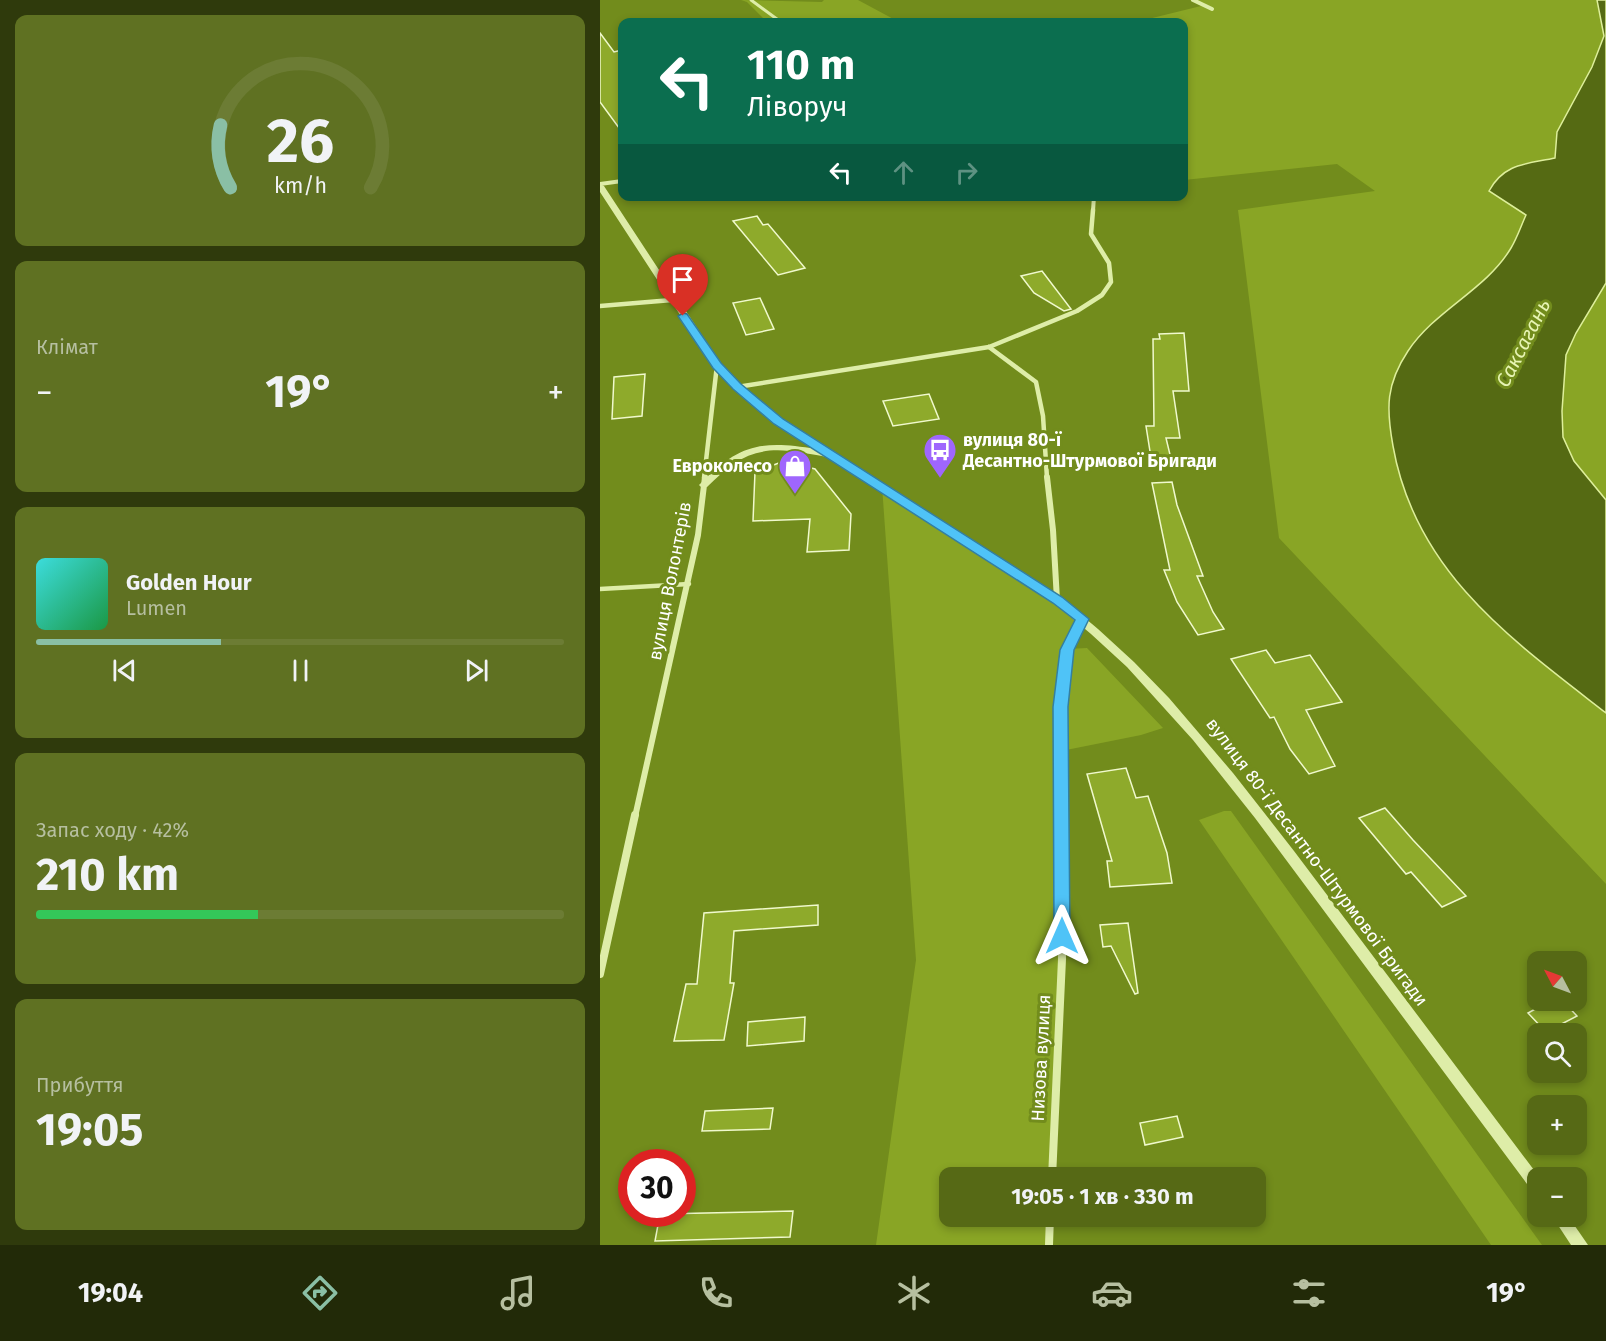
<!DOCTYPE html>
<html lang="uk">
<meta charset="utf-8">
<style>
:root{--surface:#566915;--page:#5f7122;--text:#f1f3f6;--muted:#b6bfa0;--line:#6c7c34;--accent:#8abfa5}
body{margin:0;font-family:"Fira Sans",sans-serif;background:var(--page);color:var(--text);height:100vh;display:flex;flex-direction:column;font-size:22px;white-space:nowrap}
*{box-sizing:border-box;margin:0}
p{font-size:20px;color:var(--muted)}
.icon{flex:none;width:33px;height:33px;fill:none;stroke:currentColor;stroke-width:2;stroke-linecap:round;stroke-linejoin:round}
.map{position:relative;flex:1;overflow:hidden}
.side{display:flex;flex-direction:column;gap:15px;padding:15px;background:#2f3a0c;width:600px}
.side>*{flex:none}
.banner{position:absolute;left:18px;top:18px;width:570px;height:183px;border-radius:12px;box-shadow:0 3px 9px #0003;background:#0b6e4f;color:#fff;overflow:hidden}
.needle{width:39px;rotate:311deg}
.buttons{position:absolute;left:927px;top:951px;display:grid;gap:12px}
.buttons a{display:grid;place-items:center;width:60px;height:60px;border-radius:12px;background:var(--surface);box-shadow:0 3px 9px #0003;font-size:30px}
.speed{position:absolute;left:18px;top:1149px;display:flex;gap:12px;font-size:30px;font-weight:700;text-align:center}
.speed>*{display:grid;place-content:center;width:78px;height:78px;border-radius:50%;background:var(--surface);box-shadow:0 3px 9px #0003;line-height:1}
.speed .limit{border:9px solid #d22;background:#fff;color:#111}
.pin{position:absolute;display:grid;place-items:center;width:51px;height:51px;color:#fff;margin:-62px -26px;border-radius:50% 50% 50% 0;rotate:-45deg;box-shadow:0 0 6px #0007}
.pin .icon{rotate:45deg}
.me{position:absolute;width:66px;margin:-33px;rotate:0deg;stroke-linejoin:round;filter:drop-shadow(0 0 4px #0008)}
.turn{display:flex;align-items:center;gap:21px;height:126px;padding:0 30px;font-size:27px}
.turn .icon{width:78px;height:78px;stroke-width:2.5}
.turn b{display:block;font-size:42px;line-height:51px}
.lanes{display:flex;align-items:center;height:57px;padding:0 30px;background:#0003;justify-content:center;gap:30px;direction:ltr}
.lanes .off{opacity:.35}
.big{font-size:45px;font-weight:700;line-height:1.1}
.side .tile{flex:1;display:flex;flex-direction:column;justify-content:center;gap:9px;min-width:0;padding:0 21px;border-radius:12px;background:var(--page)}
.side .dial{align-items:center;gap:0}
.dial svg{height:156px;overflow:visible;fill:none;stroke:var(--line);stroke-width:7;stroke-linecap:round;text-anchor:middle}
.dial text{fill:var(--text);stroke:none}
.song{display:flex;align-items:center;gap:18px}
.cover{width:72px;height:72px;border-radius:9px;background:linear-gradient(135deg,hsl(180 70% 55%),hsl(140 70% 35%))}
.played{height:6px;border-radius:3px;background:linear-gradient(90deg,var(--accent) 35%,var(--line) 35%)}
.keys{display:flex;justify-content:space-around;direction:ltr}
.heat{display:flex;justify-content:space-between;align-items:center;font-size:33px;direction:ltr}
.charge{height:9px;border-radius:4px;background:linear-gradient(90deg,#34c759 42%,var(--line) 0)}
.trip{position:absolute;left:339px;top:1167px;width:327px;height:60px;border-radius:12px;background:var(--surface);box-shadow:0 3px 9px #0003;font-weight:700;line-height:60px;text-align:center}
.dock{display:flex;height:96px;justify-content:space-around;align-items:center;background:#222a08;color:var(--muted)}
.dock .icon{width:42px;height:42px}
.dock .on{color:var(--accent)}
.dock b{font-size:27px;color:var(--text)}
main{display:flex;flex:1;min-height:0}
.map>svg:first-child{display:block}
.green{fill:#89a525}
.water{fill:#556a13;stroke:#deef9b;stroke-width:1.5}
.building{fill:#8eaa2b;stroke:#f0f9cd;stroke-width:1.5}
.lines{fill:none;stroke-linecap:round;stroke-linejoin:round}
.service-far1{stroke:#deeda8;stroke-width:3}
.service{stroke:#deeda8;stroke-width:4.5}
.minor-far3{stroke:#deeda8;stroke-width:4}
.minor-far2{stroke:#deeda8;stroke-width:4.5}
.minor-far1{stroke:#deeda8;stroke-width:6}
.minor{stroke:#deeda8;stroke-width:8}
.tertiary{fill:#deeda8;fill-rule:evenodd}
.route{fill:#4fc3f7;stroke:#337fa1;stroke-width:1.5}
.labels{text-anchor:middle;stroke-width:6;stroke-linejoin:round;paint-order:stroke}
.poi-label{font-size:18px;font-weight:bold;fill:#fff;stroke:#728c1c;text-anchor:start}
.street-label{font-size:18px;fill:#fff;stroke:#728c1c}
.water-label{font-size:20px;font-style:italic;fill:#e7f4b4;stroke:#728c1c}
</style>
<main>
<section class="side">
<div class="tile dial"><svg viewBox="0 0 100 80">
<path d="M14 69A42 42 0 1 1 86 69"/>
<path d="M14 69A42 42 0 0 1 9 37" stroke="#8abfa5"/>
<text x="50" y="56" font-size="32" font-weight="700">26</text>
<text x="50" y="72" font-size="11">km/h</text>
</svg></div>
<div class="tile"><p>Клімат</p>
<div class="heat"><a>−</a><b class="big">19°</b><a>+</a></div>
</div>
<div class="tile">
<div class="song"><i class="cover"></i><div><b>Golden Hour</b><p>Lumen</p></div></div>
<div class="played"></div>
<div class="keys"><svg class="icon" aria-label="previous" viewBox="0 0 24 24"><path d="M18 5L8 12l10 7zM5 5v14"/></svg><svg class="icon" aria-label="pause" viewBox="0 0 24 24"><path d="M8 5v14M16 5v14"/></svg><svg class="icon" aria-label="next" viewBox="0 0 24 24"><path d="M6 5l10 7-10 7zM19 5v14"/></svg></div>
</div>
<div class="tile"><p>Запас ходу · 42%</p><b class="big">210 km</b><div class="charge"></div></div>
<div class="tile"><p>Прибуття</p><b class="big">19:05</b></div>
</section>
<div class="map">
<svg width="1006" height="1245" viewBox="0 0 1006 1245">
<rect width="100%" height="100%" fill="#728c1c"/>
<!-- green -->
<g class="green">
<path d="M 141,0 L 222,2 L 224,0 L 258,0 L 299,22 L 167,22 L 147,2 Z"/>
<path d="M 590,0 L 997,0 L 1004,36 L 992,67 L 958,132 L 956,158 C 927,163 904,163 889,191 L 926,215 C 921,226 917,238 911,248 C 886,290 835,310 808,351 C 786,384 786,408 793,446 C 815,572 912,640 1006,713 L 1006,884 L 679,538 L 638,210 L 775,191 L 737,164 L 584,180 L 584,22 L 536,22 L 601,6 Z"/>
<path d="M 1006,283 L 1006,500 L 974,461 L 963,437 L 962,411 L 966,355 L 976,333 Z"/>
<path d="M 282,486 L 482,619 L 467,649 L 487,648 L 563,728 L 541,735 L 461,751 L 462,959 L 452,1177 L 350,1178 L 350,1216 L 450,1217 L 449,1245 L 276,1245 L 316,960 Z"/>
<path d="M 624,811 L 631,811 L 942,1245 L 891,1245 L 599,820 Z"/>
</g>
<!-- water -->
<path class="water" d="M 997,0 L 1006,0 L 1006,283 L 976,333 L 966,355 L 962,411 L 963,437 L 974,461 L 1006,500 L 1006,713 C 912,640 815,572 793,446 C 786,408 786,384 808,351 C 835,310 886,290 911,248 C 917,238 921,226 926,215 L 889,191 C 904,163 927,164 955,158 L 957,132 L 992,67 L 1004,36 Z"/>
<!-- building -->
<g class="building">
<path d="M 0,33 L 14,52 L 22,50 L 22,132 L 0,102 Z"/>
<path d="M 157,216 L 163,225 L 168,224 L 205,268 L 178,275 L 133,221 Z"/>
<path d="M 442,271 L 471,309 L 464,311 L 434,293 L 421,276 Z"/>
<path d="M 160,298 L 174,329 L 146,335 L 133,303 Z"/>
<path d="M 584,333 L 589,391 L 573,391 L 580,438 L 566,438 L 572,463 L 552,464 L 546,426 L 554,426 L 553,339 L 560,339 L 559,334 Z"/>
<path d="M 45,374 L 42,416 L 12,419 L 14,377 Z"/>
<path d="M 329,394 L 339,419 L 293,426 L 283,401 Z"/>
<path d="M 184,461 L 215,469 L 251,514 L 249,550 L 207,552 L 210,519 L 153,521 L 155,472 Z"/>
<path d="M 572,482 L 577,505 L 603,576 L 597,576 L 613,612 L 624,629 L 598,635 L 577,602 L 564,570 L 570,570 L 552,483 Z"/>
<path d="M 666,650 L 675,663 L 710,655 L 742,702 L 706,710 L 735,766 L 709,774 L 690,749 L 674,717 L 670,718 L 631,659 Z"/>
<path d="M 526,768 L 536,798 L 548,796 L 567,853 L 572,883 L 510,887 L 507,861 L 512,861 L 487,774 Z"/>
<path d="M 785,808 L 813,840 L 866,896 L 842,907 L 811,872 L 806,874 L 759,818 Z"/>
<path d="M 218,905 L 218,925 L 134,931 L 130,983 L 134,983 L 124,1040 L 74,1041 L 86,984 L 97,984 L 104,913 Z"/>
<path d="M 528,923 L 538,993 L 535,994 L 511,946 L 503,947 L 500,925 Z"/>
<path d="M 952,1000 L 962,1000 L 977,1016 L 946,1032 L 928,1013 Z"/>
<path d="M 205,1017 L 204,1041 L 147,1046 L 148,1022 Z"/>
<path d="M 173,1108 L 170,1129 L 102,1131 L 105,1111 Z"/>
<path d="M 577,1116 L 583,1137 L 545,1145 L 540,1123 Z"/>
<path d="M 193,1211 L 190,1237 L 55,1241 L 60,1214 Z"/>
</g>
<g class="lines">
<!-- service-far1 -->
<path class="service-far1" d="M 151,0 L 181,22"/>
<!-- service -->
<path class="service" d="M 0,589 L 89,584"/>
<!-- minor-far3 -->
<g class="minor-far3">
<path d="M 593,0 L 612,9"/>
<path d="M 0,184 L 22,181"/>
<path d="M 493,211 L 494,196"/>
</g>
<!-- minor-far2 -->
<g class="minor-far2">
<path d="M 0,306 L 72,300"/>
<path d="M 389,347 L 436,382 L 443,416 L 447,478"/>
<path d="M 137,387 L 389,347 L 477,311 L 502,295 L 511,282 L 509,263 L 491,234 L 493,210"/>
<path d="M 104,478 L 117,365"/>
</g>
<!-- minor-far1 -->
<g class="minor-far1">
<path d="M 447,477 L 453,530 L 457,600"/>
<path d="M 35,817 L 98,535 L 105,477"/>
<path d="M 461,817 L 460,707 L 467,649 L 482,619"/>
</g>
<!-- minor -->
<g class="minor">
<path d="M 0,974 L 35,815"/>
<path d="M 452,1178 L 462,959 L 461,815"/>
<path d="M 449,1245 L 450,1216"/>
</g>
<!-- tertiary -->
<g class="tertiary">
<path d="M 0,184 L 4,186 L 120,363 L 140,385 L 181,419 L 461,598 L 498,629 L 534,662 L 569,698 L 633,773 L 694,851 L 940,1178 L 938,1178 L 938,1193 L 933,1192 L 655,818 L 593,740 L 527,667 L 491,634 L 453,602 L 227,457 C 215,455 202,452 190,451 C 152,447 133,461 107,487 L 101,487 L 99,485 L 101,483 C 139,444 162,440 216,449 C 178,425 144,400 114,367 L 0,192 Z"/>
<path d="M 952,1216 L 968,1216 L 988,1245 L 971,1245 Z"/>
</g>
</g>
<!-- route -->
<path class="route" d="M 83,313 L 87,314 L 121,363 L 141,384 L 183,419 L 462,597 L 489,619 L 474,650 L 468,707 L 470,936 L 468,940 L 462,942 L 456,940 L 454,936 L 453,707 L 460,650 L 475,620 L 453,603 L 174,424 L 133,389 L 113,368 L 78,316 Z"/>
<!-- icons -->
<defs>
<g id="bus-pin" transform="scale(1.725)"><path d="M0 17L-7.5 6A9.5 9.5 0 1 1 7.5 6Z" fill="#9f66fd" stroke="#728c1c"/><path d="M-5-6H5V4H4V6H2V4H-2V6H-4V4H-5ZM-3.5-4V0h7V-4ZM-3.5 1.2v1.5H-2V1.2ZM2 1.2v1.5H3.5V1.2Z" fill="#fff"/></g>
<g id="shop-pin" transform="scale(1.725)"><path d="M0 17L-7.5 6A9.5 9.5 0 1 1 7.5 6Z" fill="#9f66fd" stroke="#728c1c"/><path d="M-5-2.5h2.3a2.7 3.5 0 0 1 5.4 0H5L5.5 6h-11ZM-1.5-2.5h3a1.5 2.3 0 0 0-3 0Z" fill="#fff"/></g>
</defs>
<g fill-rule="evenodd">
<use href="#bus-pin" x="340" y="450"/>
<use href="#shop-pin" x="195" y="466"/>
</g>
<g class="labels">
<!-- poi labels -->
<g class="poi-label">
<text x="363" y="446">вулиця 80-ї<tspan x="363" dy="21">Десантно-Штурмової Бригади</tspan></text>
<text x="172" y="472" text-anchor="end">Евроколесо</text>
</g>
<!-- street labels -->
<g class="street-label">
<text transform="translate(70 581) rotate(-79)" y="6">вулиця Волонтерів</text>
<text transform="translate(717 862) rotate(53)" y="6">вулиця 80-ї Десантно-Штурмової Бригади</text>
<text transform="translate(441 1058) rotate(-87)" y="6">Низова вулиця</text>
</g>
<!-- water labels -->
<g class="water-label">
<text transform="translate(923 343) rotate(-63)" y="7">Саксагань</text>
</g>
</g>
</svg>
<div class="buttons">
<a><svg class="needle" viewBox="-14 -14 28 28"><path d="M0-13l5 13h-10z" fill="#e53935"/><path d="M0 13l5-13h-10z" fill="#b6bfa0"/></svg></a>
<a><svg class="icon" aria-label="search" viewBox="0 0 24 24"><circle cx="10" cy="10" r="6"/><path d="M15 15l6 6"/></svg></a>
<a>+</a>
<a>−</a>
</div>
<div class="speed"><div class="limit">30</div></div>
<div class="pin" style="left:83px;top:316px;background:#d93025"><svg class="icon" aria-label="arrive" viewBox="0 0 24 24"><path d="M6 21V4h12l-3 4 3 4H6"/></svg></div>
<svg class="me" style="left:462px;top:936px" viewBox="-20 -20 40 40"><path d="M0-17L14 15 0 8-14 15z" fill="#4fc3f7" stroke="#fff" stroke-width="4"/></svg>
<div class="trip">19:05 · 1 хв · 330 m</div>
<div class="banner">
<div class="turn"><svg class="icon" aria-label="left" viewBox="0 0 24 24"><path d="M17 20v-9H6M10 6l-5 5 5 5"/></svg><div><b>110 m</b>Ліворуч</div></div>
<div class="lanes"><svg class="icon" aria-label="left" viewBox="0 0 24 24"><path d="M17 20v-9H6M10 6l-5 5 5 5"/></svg><svg class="icon off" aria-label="ahead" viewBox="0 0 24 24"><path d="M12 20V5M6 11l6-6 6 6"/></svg><svg class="icon off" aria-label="right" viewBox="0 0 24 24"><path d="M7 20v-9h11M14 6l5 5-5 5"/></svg></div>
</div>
</div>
</main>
<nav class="dock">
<b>19:04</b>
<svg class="icon on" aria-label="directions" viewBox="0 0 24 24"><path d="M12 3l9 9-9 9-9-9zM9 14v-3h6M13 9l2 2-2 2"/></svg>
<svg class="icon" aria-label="music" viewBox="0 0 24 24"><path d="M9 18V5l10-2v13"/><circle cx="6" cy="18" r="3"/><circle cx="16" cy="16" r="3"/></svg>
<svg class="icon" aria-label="phone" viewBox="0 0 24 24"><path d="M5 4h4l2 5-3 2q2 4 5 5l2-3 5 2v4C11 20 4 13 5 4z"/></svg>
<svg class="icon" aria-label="climate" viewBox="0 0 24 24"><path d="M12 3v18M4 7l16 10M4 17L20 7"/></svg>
<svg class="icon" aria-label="car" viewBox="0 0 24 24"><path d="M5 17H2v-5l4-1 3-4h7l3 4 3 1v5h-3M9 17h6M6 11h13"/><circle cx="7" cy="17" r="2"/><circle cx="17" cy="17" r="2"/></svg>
<svg class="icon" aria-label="filters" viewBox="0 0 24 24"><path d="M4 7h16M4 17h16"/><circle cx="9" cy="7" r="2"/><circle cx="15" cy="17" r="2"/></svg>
<b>19°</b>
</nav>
